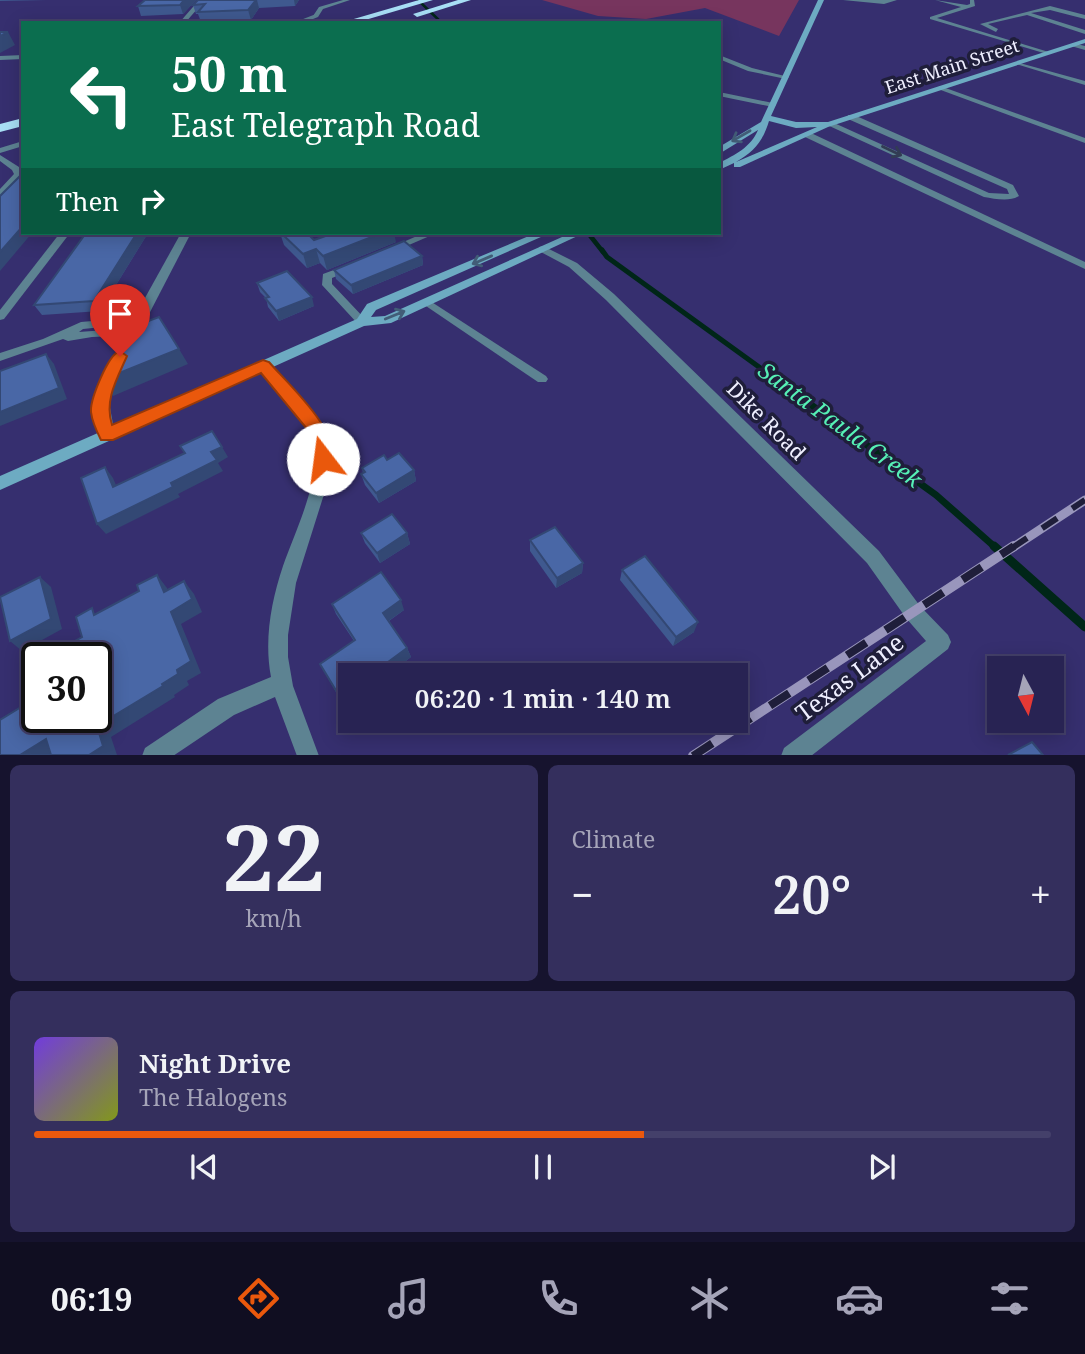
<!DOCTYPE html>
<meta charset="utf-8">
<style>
:root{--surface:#282353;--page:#342f5d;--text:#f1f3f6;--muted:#a5a4b8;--line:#44406a;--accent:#ea580c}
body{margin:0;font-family:"Noto Serif",serif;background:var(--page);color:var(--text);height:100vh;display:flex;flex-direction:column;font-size:26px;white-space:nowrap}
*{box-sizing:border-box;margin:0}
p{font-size:23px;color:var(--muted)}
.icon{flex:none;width:38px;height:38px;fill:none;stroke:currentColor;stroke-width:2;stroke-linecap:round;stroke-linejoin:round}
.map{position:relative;height:755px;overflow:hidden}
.details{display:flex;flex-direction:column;gap:10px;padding:10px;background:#16132e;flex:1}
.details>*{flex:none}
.hud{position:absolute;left:21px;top:21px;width:700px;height:214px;border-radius:0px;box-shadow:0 4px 18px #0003,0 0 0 2px var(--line);background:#0b6e4f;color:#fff;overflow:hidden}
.needle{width:46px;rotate:173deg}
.fabs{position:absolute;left:987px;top:656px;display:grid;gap:14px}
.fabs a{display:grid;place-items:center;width:77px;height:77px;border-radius:0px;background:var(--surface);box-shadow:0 4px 18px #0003,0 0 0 2px var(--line);font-size:35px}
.speed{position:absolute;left:21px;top:642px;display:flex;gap:14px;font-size:35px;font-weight:700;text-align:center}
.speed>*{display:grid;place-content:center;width:91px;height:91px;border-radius:50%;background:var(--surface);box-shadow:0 4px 18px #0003,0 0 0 2px var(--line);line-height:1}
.speed .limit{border:4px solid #111;border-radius:10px;background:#fff;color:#111}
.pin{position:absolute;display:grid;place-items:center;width:60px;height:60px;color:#fff;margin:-72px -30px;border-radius:50% 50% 50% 0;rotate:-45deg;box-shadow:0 0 7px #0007}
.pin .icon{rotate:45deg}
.me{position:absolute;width:77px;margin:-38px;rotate:345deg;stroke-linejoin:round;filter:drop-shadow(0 0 5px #0008)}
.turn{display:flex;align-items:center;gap:24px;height:147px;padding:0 35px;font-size:32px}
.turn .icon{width:91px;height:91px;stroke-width:2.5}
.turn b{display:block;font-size:49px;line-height:60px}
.then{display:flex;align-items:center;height:66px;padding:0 35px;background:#0003;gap:14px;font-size:26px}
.big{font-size:52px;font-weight:600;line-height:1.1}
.details .card{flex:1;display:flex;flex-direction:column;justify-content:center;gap:10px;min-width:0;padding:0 24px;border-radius:10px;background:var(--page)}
.details .dial{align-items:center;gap:0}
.dial b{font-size:91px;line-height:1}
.song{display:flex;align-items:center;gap:21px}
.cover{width:84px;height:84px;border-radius:10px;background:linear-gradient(135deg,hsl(260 70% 55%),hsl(70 70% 35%))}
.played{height:7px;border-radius:4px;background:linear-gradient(90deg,var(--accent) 60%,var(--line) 60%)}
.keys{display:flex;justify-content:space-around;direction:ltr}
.heat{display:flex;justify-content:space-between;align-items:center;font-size:38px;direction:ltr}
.details .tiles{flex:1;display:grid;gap:10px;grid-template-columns:1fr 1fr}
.card:last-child{grid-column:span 2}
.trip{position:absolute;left:338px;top:663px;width:410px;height:70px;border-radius:0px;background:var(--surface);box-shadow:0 4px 18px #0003,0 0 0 2px var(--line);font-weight:600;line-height:70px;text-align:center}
.tab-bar{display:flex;height:112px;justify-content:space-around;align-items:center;background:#100e21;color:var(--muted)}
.tab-bar .icon{width:49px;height:49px}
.tab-bar .on{color:var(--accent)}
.tab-bar b{font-size:32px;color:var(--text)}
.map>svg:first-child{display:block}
.green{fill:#77355e}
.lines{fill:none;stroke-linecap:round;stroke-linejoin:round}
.stream-far4{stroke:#002618;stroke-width:2.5}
.stream-far3{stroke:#002618;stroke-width:4.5}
.stream-far2{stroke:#002618;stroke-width:5}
.stream-far1{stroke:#002618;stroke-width:7}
.stream{stroke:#002618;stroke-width:9}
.lane{fill:#5d8392;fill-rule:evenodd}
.street{fill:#5d8392;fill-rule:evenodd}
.secondary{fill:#6dabc2;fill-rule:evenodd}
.highway{fill:#a8dff5;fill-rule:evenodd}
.rail-far1-casing{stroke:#9996bc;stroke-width:9}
.rail-casing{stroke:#9996bc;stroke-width:10}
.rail-far1{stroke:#1f1e3a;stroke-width:6;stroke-dasharray:18;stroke-linecap:butt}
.rail{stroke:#1f1e3a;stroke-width:8;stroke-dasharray:23;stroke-linecap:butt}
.wall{fill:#3f598f}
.shaded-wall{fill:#334874}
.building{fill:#4967a6;stroke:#334874;stroke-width:2}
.oneway{stroke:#425d77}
.oneway2{stroke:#323c54}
.route{fill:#ea580c;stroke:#983908;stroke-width:2}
.labels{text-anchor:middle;stroke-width:7;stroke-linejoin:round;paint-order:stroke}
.far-street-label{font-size:18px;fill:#efefff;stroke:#1f1e3a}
.street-label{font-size:21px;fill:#efefff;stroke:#1f1e3a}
.water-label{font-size:23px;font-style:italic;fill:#56f0b6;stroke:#1f1e3a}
.near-street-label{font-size:24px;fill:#efefff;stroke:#1f1e3a}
</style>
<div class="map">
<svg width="1085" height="756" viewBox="0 0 1085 756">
<rect width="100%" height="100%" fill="#362f6f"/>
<!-- green -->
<path class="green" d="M 542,0 L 799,0 L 779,36 L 705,8 L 646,19 L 598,16 Z"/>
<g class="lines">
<!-- stream-far4 -->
<path class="stream-far4" d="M 418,0 L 442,23"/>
<!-- stream-far3 -->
<path class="stream-far3" d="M 588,233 L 603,252"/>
<!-- stream-far2 -->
<path class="stream-far2" d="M 602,250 L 607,257 L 781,383"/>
<!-- stream-far1 -->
<path class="stream-far1" d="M 778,381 L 936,495 L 996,548"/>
<!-- stream -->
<path class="stream" d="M 994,546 L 1085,627"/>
<!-- lane -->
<g class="lane">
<path d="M 343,0 L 350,0 L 323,9 L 318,17 L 313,16 L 319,7 Z"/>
<path d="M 843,0 L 897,0 L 884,4 Z"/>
<path d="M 935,0 L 967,5 L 970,4 L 970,0 L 974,0 L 975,6 L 937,18 L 1052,53 L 1047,54 L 930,19 L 930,17 L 961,7 Z"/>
<path d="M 1050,6 L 1085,15 L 1085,19 L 1050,10 L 1031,13 L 1085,30 L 1085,34 L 1027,15 L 988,24 L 998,29 L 996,32 L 980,24 Z"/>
<path d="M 1073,43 L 1085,46 L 1085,50 L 1071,46 Z"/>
<path d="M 719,55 L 752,68 L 789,77 L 786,79 L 748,71 L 719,59 Z"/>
<path d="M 1016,62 L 1085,81 L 1085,85 L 1016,64 Z"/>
<path d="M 940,86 L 1085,138 L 1085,143 L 938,89 L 937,88 Z"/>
<path d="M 719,92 L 773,103 L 776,105 L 773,107 L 719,96 Z"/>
<path d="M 848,115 L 854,115 L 1013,185 L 1019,196 C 1010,202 995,199 984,197 L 825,124 L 832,122 L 989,193 L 1009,194 L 1007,189 L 848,119 Z"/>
<path d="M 805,133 L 811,133 L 1085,262 L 1085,269 L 805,137 Z"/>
<path d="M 23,141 L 23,146 L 0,153 L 0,148 Z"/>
<path d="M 0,155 L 19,167 L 22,174 L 3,196 L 0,197 L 0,189 L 14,174 L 12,170 L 0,161 Z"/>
<path d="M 60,233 L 70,233 L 4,319 L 0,320 L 0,310 Z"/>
<path d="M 424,233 L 429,233 L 432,235 L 395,251 L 389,251 L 387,249 Z"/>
<path d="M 350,264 L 355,267 L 354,269 L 332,278 L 332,284 L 366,320 L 368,322 L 362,326 L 358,324 L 322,285 L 323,274 Z"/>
<path d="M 427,299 L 546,376 L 548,379 L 546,382 L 538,382 L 423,304 L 422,302 L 423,300 Z"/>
<path d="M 138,317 L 142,319 L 144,321 L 142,323 L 83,329 L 79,332 L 132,328 L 136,329 L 138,332 L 136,335 L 92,337 L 68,341 L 63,339 L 0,361 L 0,353 L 43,339 L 81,322 Z"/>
</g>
<!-- street -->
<g class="street">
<path d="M 199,0 L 205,0 L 185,23 L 179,23 Z"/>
<path d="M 316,14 L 318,17 L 303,23 L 293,23 Z"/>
<path d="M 23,55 L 23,59 L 0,60 L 0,56 Z"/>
<path d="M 181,233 L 191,233 L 134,343 L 132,346 L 122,346 L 120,343 Z"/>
<path d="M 543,246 L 577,263 L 614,294 L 879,551 L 920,606 L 948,635 L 951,642 L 948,649 L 811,756 L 781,756 L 784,748 L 926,641 L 906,618 L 867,563 L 606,300 L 569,267 L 539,251 L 539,247 Z"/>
<path d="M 263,361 L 268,363 L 325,429 L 331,450 L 326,488 L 296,583 L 288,635 L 288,657 L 293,686 L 319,756 L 297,756 L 275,697 L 234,715 L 173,756 L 142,756 L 145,748 L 218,699 L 271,677 C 264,640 271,602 283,566 C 295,531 324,474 313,437 C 308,422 268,383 256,366 Z"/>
<path d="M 112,365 L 119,370 L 109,402 L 115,435 L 112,439 L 102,439 L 99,435 C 92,409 94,390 107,367 Z"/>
</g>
<!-- secondary -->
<g class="secondary">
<path d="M 818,0 L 824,0 L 771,116 L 796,122 L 828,122 L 1085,39 L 1085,43 L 828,127 L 740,167 L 734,167 L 734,163 L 719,170 L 719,163 C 735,155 751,147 758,130 L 719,154 L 719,147 L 761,122 ZM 769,121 L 796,128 L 817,127 L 736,162 C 754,152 763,141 769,121 Z"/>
<path d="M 536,233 L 550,233 L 376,310 L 371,317 L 385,316 L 571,233 L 584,233 L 391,323 L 364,326 L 0,490 L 0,476 L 357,319 L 367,304 Z"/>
</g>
<!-- highway -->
<g class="highway">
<path d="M 419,0 L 433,0 L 355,23 L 340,23 Z"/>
<path d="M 458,0 L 471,0 L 417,17 L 413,14 Z"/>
<path d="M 23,118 L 23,126 L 0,132 L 0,124 Z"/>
</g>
<!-- rail-far1 casing -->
<g class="rail-far1-casing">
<path id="rail-far1" d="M 1012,548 L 1085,500"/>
</g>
<!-- rail casing -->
<g class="rail-casing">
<path id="rail" d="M 693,756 L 1014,546"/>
</g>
<!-- rail-far1 -->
<use href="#rail-far1" class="rail-far1"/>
<!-- rail -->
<use href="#rail" class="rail"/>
</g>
<!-- wall -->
<g class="wall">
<path d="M 0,0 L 46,0 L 0,1 Z"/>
<path d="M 145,0 L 196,0 L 183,14 L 141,16 L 138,6 Z"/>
<path d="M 198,0 L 299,0 L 295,6 L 259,8 L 251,20 L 201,22 L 198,14 L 196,14 L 193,5 Z"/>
<path d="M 86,233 L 148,233 L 100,311 L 42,315 L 34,305 Z"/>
<path d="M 280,233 L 307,233 L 314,240 L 396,242 L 327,270 L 320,263 L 307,268 L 284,245 Z"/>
<path d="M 422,256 L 423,265 L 353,294 L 336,279 L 334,270 Z"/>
<path d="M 257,283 L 314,306 L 279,321 L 268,307 L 266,298 L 260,292 Z"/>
<path d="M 387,460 L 414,470 L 416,481 L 379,503 L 365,485 L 361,474 L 363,473 L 362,468 Z"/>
<path d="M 361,533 L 407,533 L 410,544 L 380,563 L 365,543 Z"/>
<path d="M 530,540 L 583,563 L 582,573 L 556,588 L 530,551 Z"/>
<path d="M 622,570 L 694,632 L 673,646 L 620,580 Z"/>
<path d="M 332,604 L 404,610 L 389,621 L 407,648 L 411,657 L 386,676 L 350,676 L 344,706 L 320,664 L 354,641 L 336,614 Z"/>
</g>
<!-- shaded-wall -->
<g class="shaded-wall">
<path d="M 184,0 L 196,0 L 183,14 L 180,5 Z"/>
<path d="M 256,0 L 257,0 L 259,8 L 251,20 L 248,10 Z"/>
<path d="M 294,0 L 299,0 L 295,6 Z"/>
<path d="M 8,32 L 15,45 L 0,53 L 0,36 Z"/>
<path d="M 23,226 L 23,233 L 32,233 L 0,271 L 0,252 Z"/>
<path d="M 137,233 L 148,233 L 100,311 L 94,301 Z"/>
<path d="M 382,233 L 394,233 L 396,242 L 327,270 L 323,256 Z"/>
<path d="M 316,249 L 320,263 L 307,268 L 303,254 Z"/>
<path d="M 422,256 L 423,265 L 353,294 L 351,285 Z"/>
<path d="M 312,297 L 314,306 L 279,321 L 276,311 Z"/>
<path d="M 179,349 L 188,364 L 113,396 L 102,380 Z"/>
<path d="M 46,354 L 54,364 L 67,399 L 0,426 L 0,412 Z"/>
<path d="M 222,447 L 228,457 L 218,463 L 223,471 L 178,494 L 180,497 L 106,534 L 97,524 L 171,483 L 211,452 Z"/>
<path d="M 105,467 L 113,478 L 121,497 L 113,487 Z"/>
<path d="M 414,470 L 416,481 L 379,503 L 376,493 Z"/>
<path d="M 407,533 L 410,544 L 380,563 L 377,553 Z"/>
<path d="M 583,563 L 582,573 L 556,588 L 557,578 Z"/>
<path d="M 157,575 L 167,588 L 174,605 L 164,592 Z"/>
<path d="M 40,577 L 51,587 L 62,629 L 22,651 L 10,641 Z"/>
<path d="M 184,581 L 194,594 L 202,612 L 181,624 L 201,673 L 187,681 L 189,685 L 174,695 L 175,697 L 111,737 L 117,755 L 89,755 L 97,726 L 162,684 L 177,670 L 171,612 Z"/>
<path d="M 401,600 L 404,610 L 387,622 L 383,613 Z"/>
<path d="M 698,622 L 694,632 L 673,646 L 676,637 Z"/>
<path d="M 407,648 L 411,657 L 386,676 L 369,676 Z"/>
<path d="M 350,690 L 350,702 L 344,706 L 340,697 Z"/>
<path d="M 26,704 L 37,711 L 37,718 L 43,718 L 31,722 Z"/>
<path d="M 46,739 L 52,755 L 20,755 Z"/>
</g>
<!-- building -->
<g class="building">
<path d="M 145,0 L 184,0 L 180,5 L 138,6 Z"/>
<path d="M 198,0 L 256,0 L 248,10 L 198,12 L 205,4 L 193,5 Z"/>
<path d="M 0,32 L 8,32 L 0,36 Z"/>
<path d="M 23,173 L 23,226 L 0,252 L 0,196 Z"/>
<path d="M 86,233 L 137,233 L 94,301 L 34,305 Z"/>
<path d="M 281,233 L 307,233 L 314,240 L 334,233 L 382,233 L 323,256 L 316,249 L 303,254 Z"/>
<path d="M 404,241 L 422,256 L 351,285 L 334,270 Z"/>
<path d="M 287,271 L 312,297 L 276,311 L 265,298 L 269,297 L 257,283 Z"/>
<path d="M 159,317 L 179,349 L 102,380 L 132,327 Z"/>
<path d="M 46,354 L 59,388 L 0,412 L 0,371 Z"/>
<path d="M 212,431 L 222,447 L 211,452 L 217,460 L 171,483 L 173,487 L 97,524 L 81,478 L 105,467 L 113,487 L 185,453 L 180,446 Z"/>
<path d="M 399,453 L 414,470 L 376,493 L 361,474 L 365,472 L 362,468 L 384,455 L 387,460 Z"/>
<path d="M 392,514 L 407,533 L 377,553 L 361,533 Z"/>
<path d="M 555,527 L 583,563 L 557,578 L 530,540 Z"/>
<path d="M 645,556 L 698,622 L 676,637 L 622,570 Z"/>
<path d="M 381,572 L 401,600 L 383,613 L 407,648 L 369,676 L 350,676 L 350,690 L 340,697 L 320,664 L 355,640 L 332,604 Z"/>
<path d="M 157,575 L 164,592 L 184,581 L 192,599 L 171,612 L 191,661 L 177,670 L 178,674 L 162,684 L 163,686 L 97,726 L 103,746 L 89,755 L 51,755 L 46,739 L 20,755 L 0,755 L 0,720 L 26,704 L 31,722 L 38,718 L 96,718 L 96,658 L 61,658 L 59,650 L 82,637 L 76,617 L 92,608 L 94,615 L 139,591 L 137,585 Z"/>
<path d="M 40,577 L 51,619 L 10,641 L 0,597 Z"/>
<path d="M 1032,742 L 1043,755 L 1008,755 Z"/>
</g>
<!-- one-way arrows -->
<defs><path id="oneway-shaft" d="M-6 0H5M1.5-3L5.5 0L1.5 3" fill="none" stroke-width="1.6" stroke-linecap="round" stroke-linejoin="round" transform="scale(1.75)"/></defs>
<g class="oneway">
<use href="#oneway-shaft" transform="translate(741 136) rotate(150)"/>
<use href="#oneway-shaft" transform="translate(482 260) rotate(157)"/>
<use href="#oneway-shaft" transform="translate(395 315) rotate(-22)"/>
</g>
<use class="oneway2" href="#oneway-shaft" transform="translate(892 151) rotate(25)"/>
<!-- route -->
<path class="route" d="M 120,351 L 127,356 C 117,379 104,400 112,425 L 263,360 L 269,362 C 287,383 345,435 330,464 L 317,464 L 312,435 L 261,373 L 113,440 L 101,440 C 97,432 92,421 91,412 C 90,400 108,354 120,351 Z"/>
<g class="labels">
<!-- far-street labels -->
<g class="far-street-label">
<text transform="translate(952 67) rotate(-18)" y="6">East Main Street</text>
</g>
<!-- street labels -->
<g class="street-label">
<text transform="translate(766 421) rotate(45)" y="7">Dike Road</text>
</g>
<!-- water labels -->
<g class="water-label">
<text transform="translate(840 425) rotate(36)" y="8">Santa Paula Creek</text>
</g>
<!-- near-street labels -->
<g class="near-street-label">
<text transform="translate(850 678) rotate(-37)" y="8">Texas Lane</text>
</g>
</g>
</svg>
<div class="fabs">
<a><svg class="needle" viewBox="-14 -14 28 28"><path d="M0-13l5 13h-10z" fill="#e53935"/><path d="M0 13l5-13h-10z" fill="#a5a4b8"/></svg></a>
</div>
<div class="speed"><div class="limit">30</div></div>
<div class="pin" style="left:120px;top:356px;background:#d93025"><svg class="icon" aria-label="arrive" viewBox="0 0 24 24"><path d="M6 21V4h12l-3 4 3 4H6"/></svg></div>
<svg class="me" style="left:323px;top:459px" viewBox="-20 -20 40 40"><circle r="19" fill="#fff"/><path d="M0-13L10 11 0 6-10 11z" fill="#ea580c"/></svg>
<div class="trip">06:20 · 1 min · 140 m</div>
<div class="hud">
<div class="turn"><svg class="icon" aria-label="left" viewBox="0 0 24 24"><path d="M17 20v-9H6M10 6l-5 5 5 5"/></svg><div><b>50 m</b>East Telegraph Road</div></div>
<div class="then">Then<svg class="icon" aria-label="right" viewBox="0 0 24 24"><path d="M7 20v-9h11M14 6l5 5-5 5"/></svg></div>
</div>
</div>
<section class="details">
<div class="tiles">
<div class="card dial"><b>22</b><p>km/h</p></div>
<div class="card"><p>Climate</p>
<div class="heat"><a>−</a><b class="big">20°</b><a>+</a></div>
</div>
<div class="card">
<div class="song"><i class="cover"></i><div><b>Night Drive</b><p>The Halogens</p></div></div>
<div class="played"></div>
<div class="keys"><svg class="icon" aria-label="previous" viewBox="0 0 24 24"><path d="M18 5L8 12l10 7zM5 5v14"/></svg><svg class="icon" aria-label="pause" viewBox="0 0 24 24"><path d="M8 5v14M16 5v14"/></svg><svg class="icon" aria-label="next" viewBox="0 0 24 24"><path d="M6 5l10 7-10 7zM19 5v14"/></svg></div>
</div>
</div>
</section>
<nav class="tab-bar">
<b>06:19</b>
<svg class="icon on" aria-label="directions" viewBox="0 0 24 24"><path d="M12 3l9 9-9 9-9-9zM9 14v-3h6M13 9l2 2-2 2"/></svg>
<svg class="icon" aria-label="music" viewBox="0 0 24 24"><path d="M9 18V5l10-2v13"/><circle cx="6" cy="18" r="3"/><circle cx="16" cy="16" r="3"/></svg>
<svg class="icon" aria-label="phone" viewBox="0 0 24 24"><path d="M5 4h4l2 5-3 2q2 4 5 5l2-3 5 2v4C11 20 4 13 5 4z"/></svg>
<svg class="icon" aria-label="climate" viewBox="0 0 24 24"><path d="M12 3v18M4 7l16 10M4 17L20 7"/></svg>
<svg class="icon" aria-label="car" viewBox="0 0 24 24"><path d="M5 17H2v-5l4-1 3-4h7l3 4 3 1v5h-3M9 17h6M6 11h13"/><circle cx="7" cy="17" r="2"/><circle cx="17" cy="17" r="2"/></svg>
<svg class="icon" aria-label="filters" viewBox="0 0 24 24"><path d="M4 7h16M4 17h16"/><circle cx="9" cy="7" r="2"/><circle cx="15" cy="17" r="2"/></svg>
</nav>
